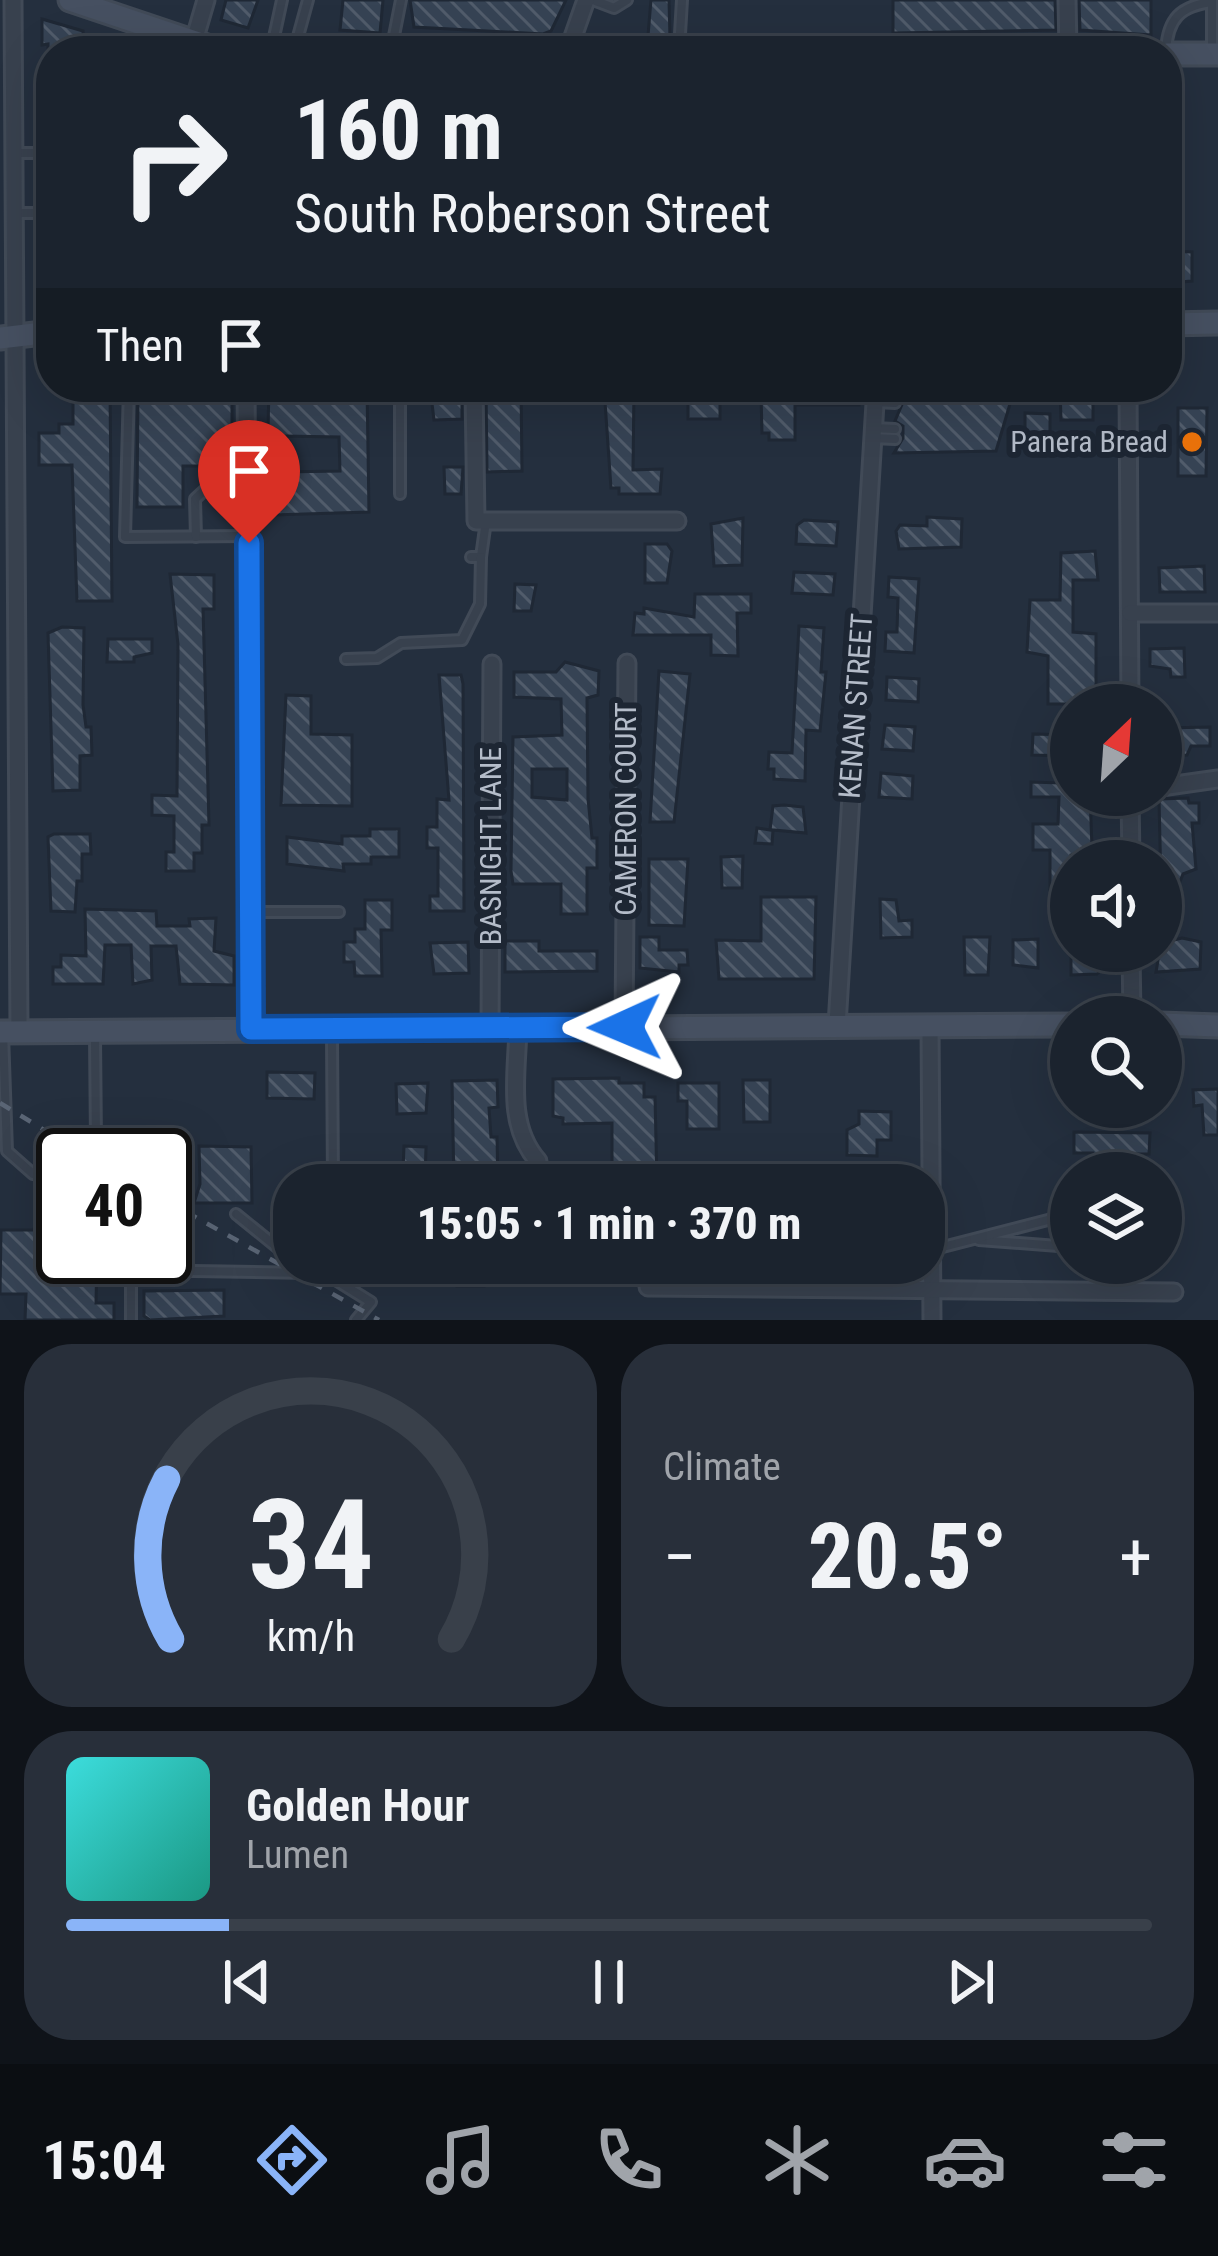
<!DOCTYPE html>
<meta charset="utf-8">
<style>
:root{--surface:#1b232e;--page:#282f3a;--text:#f1f3f6;--muted:#a0a4aa;--line:#39404a;--accent:#8ab4f8}
body{margin:0;font-family:"Roboto Condensed",sans-serif;background:var(--page);color:var(--text);height:100vh;display:flex;flex-direction:column;font-size:45px;white-space:nowrap}
*{box-sizing:border-box;margin:0}
p{font-size:39px;color:var(--muted)}
.icon{flex:none;width:66px;height:66px;fill:none;stroke:currentColor;stroke-width:2;stroke-linecap:round;stroke-linejoin:round}
.map{position:relative;height:1320px;overflow:hidden}
.side{display:flex;flex-direction:column;gap:24px;padding:24px;background:#0f1319;flex:1}
.side>*{flex:none}
.top-card{position:absolute;left:36px;top:36px;width:1146px;height:366px;border-radius:48px;box-shadow:0 12px 48px #0002,0 0 0 3px var(--line);background:#1b232e;color:var(--text);overflow:hidden}
.needle{width:78px;rotate:25deg}
.buttons{position:absolute;left:1050px;top:684px;display:grid;gap:24px}
.buttons a{display:grid;place-items:center;width:132px;height:132px;border-radius:50%;background:var(--surface);box-shadow:0 12px 48px #0002,0 0 0 3px var(--line);font-size:60px}
.speed{position:absolute;left:36px;top:1128px;display:flex;gap:24px;font-size:60px;font-weight:700;text-align:center}
.speed>*{display:grid;place-content:center;width:156px;height:156px;border-radius:50%;background:var(--surface);box-shadow:0 12px 48px #0002,0 0 0 3px var(--line);line-height:1}
.speed .limit{border:6px solid #111;border-radius:18px;background:#fff;color:#111}
.pin{position:absolute;display:grid;place-items:center;width:102px;height:102px;color:#fff;margin:-123px -51px;border-radius:50% 50% 50% 0;rotate:-45deg;box-shadow:0 0 12px #0007}
.pin .icon{rotate:45deg}
.me{position:absolute;width:132px;margin:-66px;rotate:269deg;stroke-linejoin:round;filter:drop-shadow(0 0 9px #0008)}
.turn{display:flex;align-items:center;gap:42px;height:252px;padding:0 60px;font-size:54px}
.turn .icon{width:156px;height:156px;stroke-width:2.5}
.turn b{display:block;font-size:84px;line-height:102px}
.then{display:flex;align-items:center;height:114px;padding:0 60px;background:#0003;gap:24px;font-size:45px}
.big{font-size:90px;font-weight:800;line-height:1.1}
.side .tile{flex:1;display:flex;flex-direction:column;justify-content:center;gap:18px;min-width:0;padding:0 42px;border-radius:48px;background:var(--page)}
.side .dial{align-items:center;gap:0}
.dial svg{height:312px;overflow:visible;fill:none;stroke:var(--line);stroke-width:7;stroke-linecap:round;text-anchor:middle}
.dial text{fill:var(--text);stroke:none}
.song{display:flex;align-items:center;gap:36px}
.cover{width:144px;height:144px;border-radius:18px;background:linear-gradient(135deg,hsl(180 70% 55%),hsl(170 70% 35%))}
.played{height:12px;border-radius:6px;background:linear-gradient(90deg,var(--accent) 15%,var(--line) 15%)}
.keys{display:flex;justify-content:space-around;direction:ltr}
.heat{display:flex;justify-content:space-between;align-items:center;font-size:66px;direction:ltr}
.side .tiles{flex:1;display:grid;gap:24px;grid-template-columns:1fr 1fr}
.tile:last-child{grid-column:span 2}
.trip{position:absolute;left:273px;top:1164px;width:672px;height:120px;border-radius:48px;background:var(--surface);box-shadow:0 12px 48px #0002,0 0 0 3px var(--line);font-weight:800;line-height:120px;text-align:center}
.menu{display:flex;height:192px;justify-content:space-around;align-items:center;background:#0b0e12;color:var(--muted)}
.menu .icon{width:84px;height:84px}
.menu .selected{color:var(--accent)}
.menu b{font-size:54px;color:var(--text)}
.map>svg:first-child{display:block}
.building{fill:url(#building-back-hatch);stroke:#1f2835;stroke-width:3;fill-rule:evenodd}
.lines{fill:none;stroke-linecap:round;stroke-linejoin:round}
.lane-casing{stroke:#414a57;stroke-width:14}
.street-casing{stroke:#414a57;stroke-width:21}
.secondary-casing{stroke:#414a57;stroke-width:27}
.lane{stroke:#38414e;stroke-width:8}
.street{stroke:#38414e;stroke-width:15}
.secondary{stroke:#465061;stroke-width:21}
.rail{stroke:#5a6575;stroke-width:4.5;stroke-dasharray:12 12;stroke-linecap:butt}
.route-casing{stroke:#114b97;stroke-width:30}
.route{stroke:#1a73e8;stroke-width:21}
.food-dot{fill:#e8710a;stroke:#1d2633;stroke-width:4.5}
.labels{text-anchor:middle;stroke-width:12;stroke-linejoin:round;paint-order:stroke}
.poi-label{font-size:30px;fill:#b4bcc9;stroke:#1d2633;text-anchor:end}
.street-label{font-size:30px;fill:#b4bcc9;stroke:#1d2633}
</style>
<div class="map">
<svg width="1218" height="1320" viewBox="0 0 1218 1320">
<defs>
<pattern id="building-back-hatch" width="6" height="6" patternUnits="userSpaceOnUse" patternTransform="scale(3)"><rect width="6" height="6" fill="#364354"/><path d="M-1 5l2 2M0 0l6 6M5-1l2 2" fill="none" stroke="#515c6b"/></pattern>
</defs>
<rect width="100%" height="100%" fill="#242f3e"/>
<!-- building -->
<g class="building">
<path d="M 226,0 L 258,0 L 248,28 L 221,20 Z"/>
<path d="M 343,0 L 383,0 L 380,33 L 340,30 Z"/>
<path d="M 410,0 L 566,0 L 551,31 L 543,34 L 414,27 Z"/>
<path d="M 651,0 L 669,0 L 670,38 L 648,36 Z"/>
<path d="M 893,0 L 1055,0 L 1056,30 L 893,33 Z"/>
<path d="M 1079,0 L 1151,0 L 1151,35 L 1080,30 Z"/>
<path d="M 42,19 L 83,31 L 84,51 L 48,51 L 48,44 L 42,45 Z"/>
<path d="M 1167,251 L 1192,252 L 1192,281 L 1167,283 Z"/>
<path d="M 73,387 L 110,387 L 112,601 L 77,601 L 72,465 L 39,465 L 39,433 L 59,433 L 59,424 L 73,424 Z"/>
<path d="M 138,387 L 232,387 L 232,466 L 183,466 L 183,507 L 137,507 Z"/>
<path d="M 269,387 L 367,387 L 369,512 L 272,515 L 271,474 L 267,474 ZM 282,436 L 339,437 L 340,471 L 283,472 Z"/>
<path d="M 430,387 L 462,387 L 462,419 L 434,420 Z"/>
<path d="M 486,387 L 521,387 L 522,471 L 487,472 Z"/>
<path d="M 604,387 L 634,387 L 633,470 L 662,469 L 660,494 L 619,494 L 619,488 L 611,488 Z"/>
<rect x="688" y="387" width="32" height="32"/>
<path d="M 859,387 L 859,405 L 795,405 L 795,440 L 769,440 L 769,433 L 762,433 L 761,394 Z"/>
<path d="M 895,387 L 1015,387 L 996,451 L 894,453 L 903,438 L 903,426 L 895,421 L 903,402 Z"/>
<path d="M 1060,387 L 1093,387 L 1093,420 L 1061,420 Z"/>
<path d="M 1178,408 L 1207,408 L 1206,476 L 1178,476 Z"/>
<path d="M 1025,413 L 1050,414 L 1050,443 L 1025,446 Z"/>
<path d="M 444,467 L 463,467 L 461,494 L 445,494 Z"/>
<path d="M 927,517 L 962,519 L 961,547 L 899,549 L 896,531 L 900,525 L 927,526 Z"/>
<path d="M 743,518 L 742,565 L 714,566 L 711,524 Z"/>
<path d="M 804,520 L 838,522 L 836,546 L 796,544 L 797,525 Z"/>
<path d="M 645,544 L 667,544 L 672,551 L 667,583 L 645,583 Z"/>
<path d="M 1095,551 L 1098,580 L 1073,580 L 1073,632 L 1096,634 L 1096,704 L 1048,704 L 1048,656 L 1027,652 L 1030,600 L 1060,600 L 1061,553 Z"/>
<path d="M 1204,566 L 1205,592 L 1160,592 L 1159,568 Z"/>
<path d="M 794,572 L 835,574 L 833,595 L 792,593 Z"/>
<path d="M 170,574 L 214,575 L 214,609 L 203,609 L 209,825 L 202,825 L 202,853 L 194,853 L 194,871 L 166,871 L 166,852 L 174,852 L 174,816 L 152,815 L 152,795 L 177,796 L 178,644 Z"/>
<path d="M 889,577 L 919,579 L 914,653 L 885,651 L 886,632 L 897,632 L 898,598 L 888,597 Z"/>
<path d="M 515,584 L 536,585 L 531,611 L 514,611 Z"/>
<path d="M 695,594 L 751,594 L 751,613 L 737,613 L 738,656 L 711,655 L 711,635 L 633,635 L 635,613 L 644,614 L 644,608 L 694,617 Z"/>
<path d="M 799,626 L 824,628 L 821,672 L 826,672 L 820,731 L 806,730 L 805,781 L 774,779 L 774,769 L 768,769 L 769,752 L 792,753 Z"/>
<path d="M 62,627 L 84,628 L 83,705 L 86,727 L 91,727 L 92,755 L 80,756 L 80,790 L 53,791 L 48,633 Z"/>
<path d="M 108,639 L 152,639 L 152,653 L 134,657 L 134,662 L 107,662 Z"/>
<path d="M 1184,648 L 1185,677 L 1171,677 L 1170,669 L 1150,666 L 1150,649 Z"/>
<path d="M 565,662 L 599,671 L 598,695 L 587,698 L 588,799 L 592,838 L 597,838 L 597,868 L 587,868 L 587,914 L 561,914 L 561,884 L 513,884 L 511,871 L 513,737 L 562,735 L 561,699 L 514,697 L 514,672 L 556,672 ZM 532,769 L 567,769 L 567,800 L 532,797 Z"/>
<path d="M 659,671 L 690,674 L 674,822 L 650,822 Z"/>
<path d="M 439,675 L 461,675 L 463,684 L 464,911 L 430,911 L 430,896 L 438,896 L 438,848 L 427,848 L 427,827 L 437,827 L 437,799 L 449,800 Z"/>
<path d="M 887,677 L 919,679 L 918,702 L 886,700 Z"/>
<path d="M 286,695 L 311,696 L 311,734 L 352,735 L 352,806 L 281,805 Z"/>
<path d="M 885,725 L 915,727 L 913,751 L 882,749 Z"/>
<path d="M 1210,727 L 1210,746 L 1191,746 L 1187,755 L 1165,756 L 1165,728 Z"/>
<path d="M 1033,734 L 1071,735 L 1071,756 L 1032,755 Z"/>
<path d="M 1060,763 L 1071,763 L 1071,795 L 1090,795 L 1092,848 L 1071,855 L 1071,891 L 1050,890 L 1050,850 L 1033,850 L 1033,824 L 1058,824 L 1059,797 L 1031,797 L 1031,782 L 1060,783 Z"/>
<path d="M 881,773 L 913,776 L 912,799 L 879,797 Z"/>
<path d="M 1188,798 L 1189,803 L 1199,803 L 1199,823 L 1192,823 L 1196,869 L 1183,874 L 1179,884 L 1161,885 L 1159,799 Z"/>
<path d="M 784,805 L 803,807 L 806,833 L 773,830 L 772,844 L 755,843 L 757,828 L 770,830 L 773,806 Z"/>
<path d="M 370,829 L 399,829 L 399,857 L 371,857 L 371,864 L 343,864 L 344,871 L 287,864 L 287,837 L 342,844 L 342,836 L 370,836 Z"/>
<path d="M 54,834 L 90,834 L 91,854 L 82,854 L 82,881 L 77,881 L 75,912 L 51,911 L 48,837 Z"/>
<path d="M 743,856 L 742,888 L 722,888 L 721,857 Z"/>
<path d="M 649,859 L 688,859 L 684,926 L 649,925 Z"/>
<path d="M 761,897 L 816,897 L 814,979 L 719,979 L 716,940 L 761,941 Z"/>
<path d="M 880,899 L 896,900 L 899,921 L 912,920 L 912,937 L 881,938 Z"/>
<path d="M 365,900 L 392,900 L 392,930 L 381,930 L 382,976 L 355,976 L 354,962 L 344,962 L 344,942 L 355,942 L 355,929 L 365,929 Z"/>
<path d="M 85,909 L 156,911 L 157,926 L 190,926 L 189,919 L 216,918 L 214,951 L 234,956 L 234,985 L 180,984 L 176,946 L 151,946 L 152,980 L 133,984 L 131,945 L 105,945 L 103,984 L 53,984 L 53,967 L 61,967 L 61,955 L 86,956 Z"/>
<path d="M 640,937 L 659,937 L 659,950 L 687,950 L 688,965 L 679,965 L 679,972 L 640,968 Z"/>
<path d="M 964,937 L 990,937 L 988,975 L 965,975 Z"/>
<path d="M 1182,938 L 1201,942 L 1200,969 L 1156,972 L 1161,943 Z"/>
<path d="M 1038,939 L 1038,968 L 1013,965 L 1013,940 Z"/>
<path d="M 505,941 L 539,941 L 539,951 L 597,951 L 597,971 L 505,972 Z"/>
<path d="M 468,942 L 469,973 L 434,974 L 430,943 Z"/>
<path d="M 1071,951 L 1102,951 L 1102,969 L 1097,974 L 1071,975 Z"/>
<path d="M 267,1072 L 315,1073 L 314,1099 L 267,1098 Z"/>
<path d="M 619,1078 L 619,1083 L 644,1083 L 644,1097 L 655,1097 L 657,1185 L 627,1185 L 628,1168 L 612,1168 L 612,1123 L 563,1124 L 563,1118 L 553,1116 L 553,1079 Z"/>
<path d="M 497,1080 L 498,1107 L 489,1108 L 491,1137 L 497,1137 L 498,1185 L 454,1185 L 452,1081 Z"/>
<path d="M 743,1080 L 770,1080 L 770,1122 L 744,1122 Z"/>
<path d="M 428,1083 L 426,1113 L 397,1114 L 396,1084 Z"/>
<path d="M 678,1083 L 719,1083 L 719,1129 L 687,1129 L 687,1101 L 678,1101 Z"/>
<path d="M 1218,1089 L 1218,1135 L 1204,1135 L 1202,1105 L 1194,1106 L 1193,1090 Z"/>
<path d="M 859,1111 L 891,1112 L 891,1140 L 877,1140 L 877,1156 L 847,1155 L 847,1130 L 859,1124 Z"/>
<path d="M 124,1131 L 147,1131 L 146,1155 L 123,1155 Z"/>
<path d="M 1074,1132 L 1150,1133 L 1149,1154 L 1118,1154 L 1118,1173 L 1098,1173 L 1093,1153 L 1074,1153 Z"/>
<path d="M 199,1146 L 251,1147 L 252,1203 L 194,1203 L 200,1184 Z"/>
<path d="M 404,1146 L 426,1147 L 425,1179 L 410,1179 L 410,1171 L 403,1171 Z"/>
<path d="M 38,1206 L 63,1211 L 63,1257 L 97,1257 L 96,1303 L 114,1303 L 114,1320 L 25,1320 L 26,1294 L 0,1294 L 1,1230 L 34,1230 Z"/>
<path d="M 456,1263 L 484,1263 L 484,1286 L 457,1286 Z"/>
<path d="M 224,1290 L 224,1316 L 150,1320 L 144,1316 L 144,1291 Z"/>
</g>
<g class="lines">
<!-- lane casing -->
<g class="lane-casing">
<g id="lane">
<path d="M 593,0 L 614,8 L 627,0"/>
<path d="M 1166,50 C 1168,19 1180,6 1212,2"/>
<path d="M 271,51 L 282,0"/>
<path d="M 294,51 L 308,0"/>
<path d="M 391,51 L 401,0"/>
<path d="M 679,51 L 682,0"/>
<path d="M 1212,52 L 1212,1"/>
<path d="M 17,153 L 51,153"/>
<path d="M 14,213 L 51,213"/>
<path d="M 129,387 L 125,537 L 249,536"/>
<path d="M 400,387 L 400,494"/>
<path d="M 876,402 L 895,403"/>
<path d="M 873,428 L 895,429"/>
<path d="M 872,438 L 895,439"/>
<path d="M 196,537 L 195,499 L 208,487 L 245,488"/>
<path d="M 471,557 L 481,557 L 486,521"/>
<path d="M 346,659 L 377,658 L 401,643 L 462,640 L 480,604 L 481,557"/>
<path d="M 252,912 L 339,912"/>
<path d="M 3,1033 L 7,1151 L 33,1174 L 63,1177"/>
<path d="M 332,1036 L 333,1185"/>
<path d="M 92,1155 L 96,1143 L 95,1037"/>
<path d="M 165,1178 L 171,1178"/>
<path d="M 236,1214 L 294,1261"/>
<path d="M 979,1240 L 1071,1247"/>
<path d="M 935,1249 L 1071,1214"/>
<path d="M 334,1263 L 334,1279 L 371,1302 L 356,1320"/>
<path d="M 131,1320 L 131,1270 L 309,1273 L 334,1279"/>
</g>
</g>
<!-- street casing -->
<g class="street-casing">
<g id="street">
<path d="M 13,0 L 19,1031"/>
<path d="M 1067,0 L 1068,51"/>
<path d="M 194,41 L 206,0"/>
<path d="M 568,51 L 586,0"/>
<path d="M 246,387 L 251,1029"/>
<path d="M 474,387 L 476,521 L 677,521"/>
<path d="M 1128,387 L 1130,705"/>
<path d="M 1130,613 L 1218,613"/>
<path d="M 1161,787 L 1218,779"/>
<path d="M 1130,795 L 1131,861"/>
<path d="M 1131,951 L 1132,1017"/>
<path d="M 837,1025 L 876,387"/>
<path d="M 624,1027 L 627,663"/>
<path d="M 930,1027 L 932,1320"/>
<path d="M 490,1028 L 492,664"/>
<path d="M 518,1028 C 517,1074 506,1125 538,1161"/>
<path d="M 648,1287 L 1174,1292"/>
</g>
</g>
<!-- secondary casing -->
<g class="secondary-casing">
<g id="secondary">
<path d="M 70,0 L 222,51"/>
<path d="M 1167,54 L 1218,54"/>
<path d="M 1167,324 L 1218,323"/>
<path d="M 0,338 L 51,332"/>
<path d="M 1161,1024 L 1218,1026"/>
<path d="M 0,1032 L 1071,1025"/>
</g>
</g>
<!-- lane -->
<use href="#lane" class="lane"/>
<!-- street -->
<use href="#street" class="street"/>
<!-- secondary -->
<use href="#secondary" class="secondary"/>
<!-- rail -->
<g class="rail">
<path d="M 0,1103 L 85,1155"/>
<path d="M 165,1200 L 379,1320"/>
</g>
</g>
<g class="lines">
<!-- route casing -->
<g class="route-casing">
<path id="route" d="M 249,543 L 251,1029 L 625,1027"/>
</g>
<!-- route -->
<use href="#route" class="route"/>
</g>
<!-- markers -->
<circle class="food-dot" cx="1192" cy="442" r="12"/>
<g class="labels">
<!-- poi labels -->
<g class="poi-label">
<text x="1168" y="452">Panera Bread</text>
</g>
<!-- street labels -->
<g class="street-label">
<text transform="translate(856 706) rotate(-86)" y="10">KENAN STREET</text>
<text transform="translate(626 809) rotate(-90)" y="10">CAMERON COURT</text>
<text transform="translate(491 846) rotate(-90)" y="10">BASNIGHT LANE</text>
</g>
</g>
</svg>
<div class="buttons">
<a><svg class="needle" viewBox="-14 -14 28 28"><path d="M0-13l5 13h-10z" fill="#e53935"/><path d="M0 13l5-13h-10z" fill="#a0a4aa"/></svg></a>
<a><svg class="icon" aria-label="sound" viewBox="0 0 24 24"><path d="M4 9h4l5-4v14l-5-4H4zM17 9q2 3 0 6"/></svg></a>
<a><svg class="icon" aria-label="search" viewBox="0 0 24 24"><circle cx="10" cy="10" r="6"/><path d="M15 15l6 6"/></svg></a>
<a><svg class="icon" aria-label="layers" viewBox="0 0 24 24"><path d="M12 4l9 5-9 5-9-5zM3 14l9 5 9-5"/></svg></a>
</div>
<div class="speed"><div class="limit">40</div></div>
<div class="pin" style="left:249px;top:543px;background:#d93025"><svg class="icon" aria-label="arrive" viewBox="0 0 24 24"><path d="M6 21V4h12l-3 4 3 4H6"/></svg></div>
<svg class="me" style="left:625px;top:1027px" viewBox="-20 -20 40 40"><path d="M0-17L14 15 0 8-14 15z" fill="#1a73e8" stroke="#fff" stroke-width="4"/></svg>
<div class="trip">15:05 · 1 min · 370 m</div>
<div class="top-card">
<div class="turn"><svg class="icon" aria-label="right" viewBox="0 0 24 24"><path d="M7 20v-9h11M14 6l5 5-5 5"/></svg><div><b>160 m</b>South Roberson Street</div></div>
<div class="then">Then<svg class="icon" aria-label="arrive" viewBox="0 0 24 24"><path d="M6 21V4h12l-3 4 3 4H6"/></svg></div>
</div>
</div>
<section class="side">
<div class="tiles">
<div class="tile dial"><svg viewBox="0 0 100 80">
<path d="M14 69A42 42 0 1 1 86 69"/>
<path d="M14 69A42 42 0 0 1 13 28" stroke="#8ab4f8"/>
<text x="50" y="56" font-size="32" font-weight="700">34</text>
<text x="50" y="72" font-size="11">km/h</text>
</svg></div>
<div class="tile"><p>Climate</p>
<div class="heat"><a>−</a><b class="big">20.5°</b><a>+</a></div>
</div>
<div class="tile">
<div class="song"><i class="cover"></i><div><b>Golden Hour</b><p>Lumen</p></div></div>
<div class="played"></div>
<div class="keys"><svg class="icon" aria-label="previous" viewBox="0 0 24 24"><path d="M18 5L8 12l10 7zM5 5v14"/></svg><svg class="icon" aria-label="pause" viewBox="0 0 24 24"><path d="M8 5v14M16 5v14"/></svg><svg class="icon" aria-label="next" viewBox="0 0 24 24"><path d="M6 5l10 7-10 7zM19 5v14"/></svg></div>
</div>
</div>
</section>
<nav class="menu">
<b>15:04</b>
<svg class="icon selected" aria-label="directions" viewBox="0 0 24 24"><path d="M12 3l9 9-9 9-9-9zM9 14v-3h6M13 9l2 2-2 2"/></svg>
<svg class="icon" aria-label="music" viewBox="0 0 24 24"><path d="M9 18V5l10-2v13"/><circle cx="6" cy="18" r="3"/><circle cx="16" cy="16" r="3"/></svg>
<svg class="icon" aria-label="phone" viewBox="0 0 24 24"><path d="M5 4h4l2 5-3 2q2 4 5 5l2-3 5 2v4C11 20 4 13 5 4z"/></svg>
<svg class="icon" aria-label="climate" viewBox="0 0 24 24"><path d="M12 3v18M4 7l16 10M4 17L20 7"/></svg>
<svg class="icon" aria-label="car" viewBox="0 0 24 24"><path d="M5 17H2v-5l4-1 3-4h7l3 4 3 1v5h-3M9 17h6M6 11h13"/><circle cx="7" cy="17" r="2"/><circle cx="17" cy="17" r="2"/></svg>
<svg class="icon" aria-label="filters" viewBox="0 0 24 24"><path d="M4 7h16M4 17h16"/><circle cx="9" cy="7" r="2"/><circle cx="15" cy="17" r="2"/></svg>
</nav>
